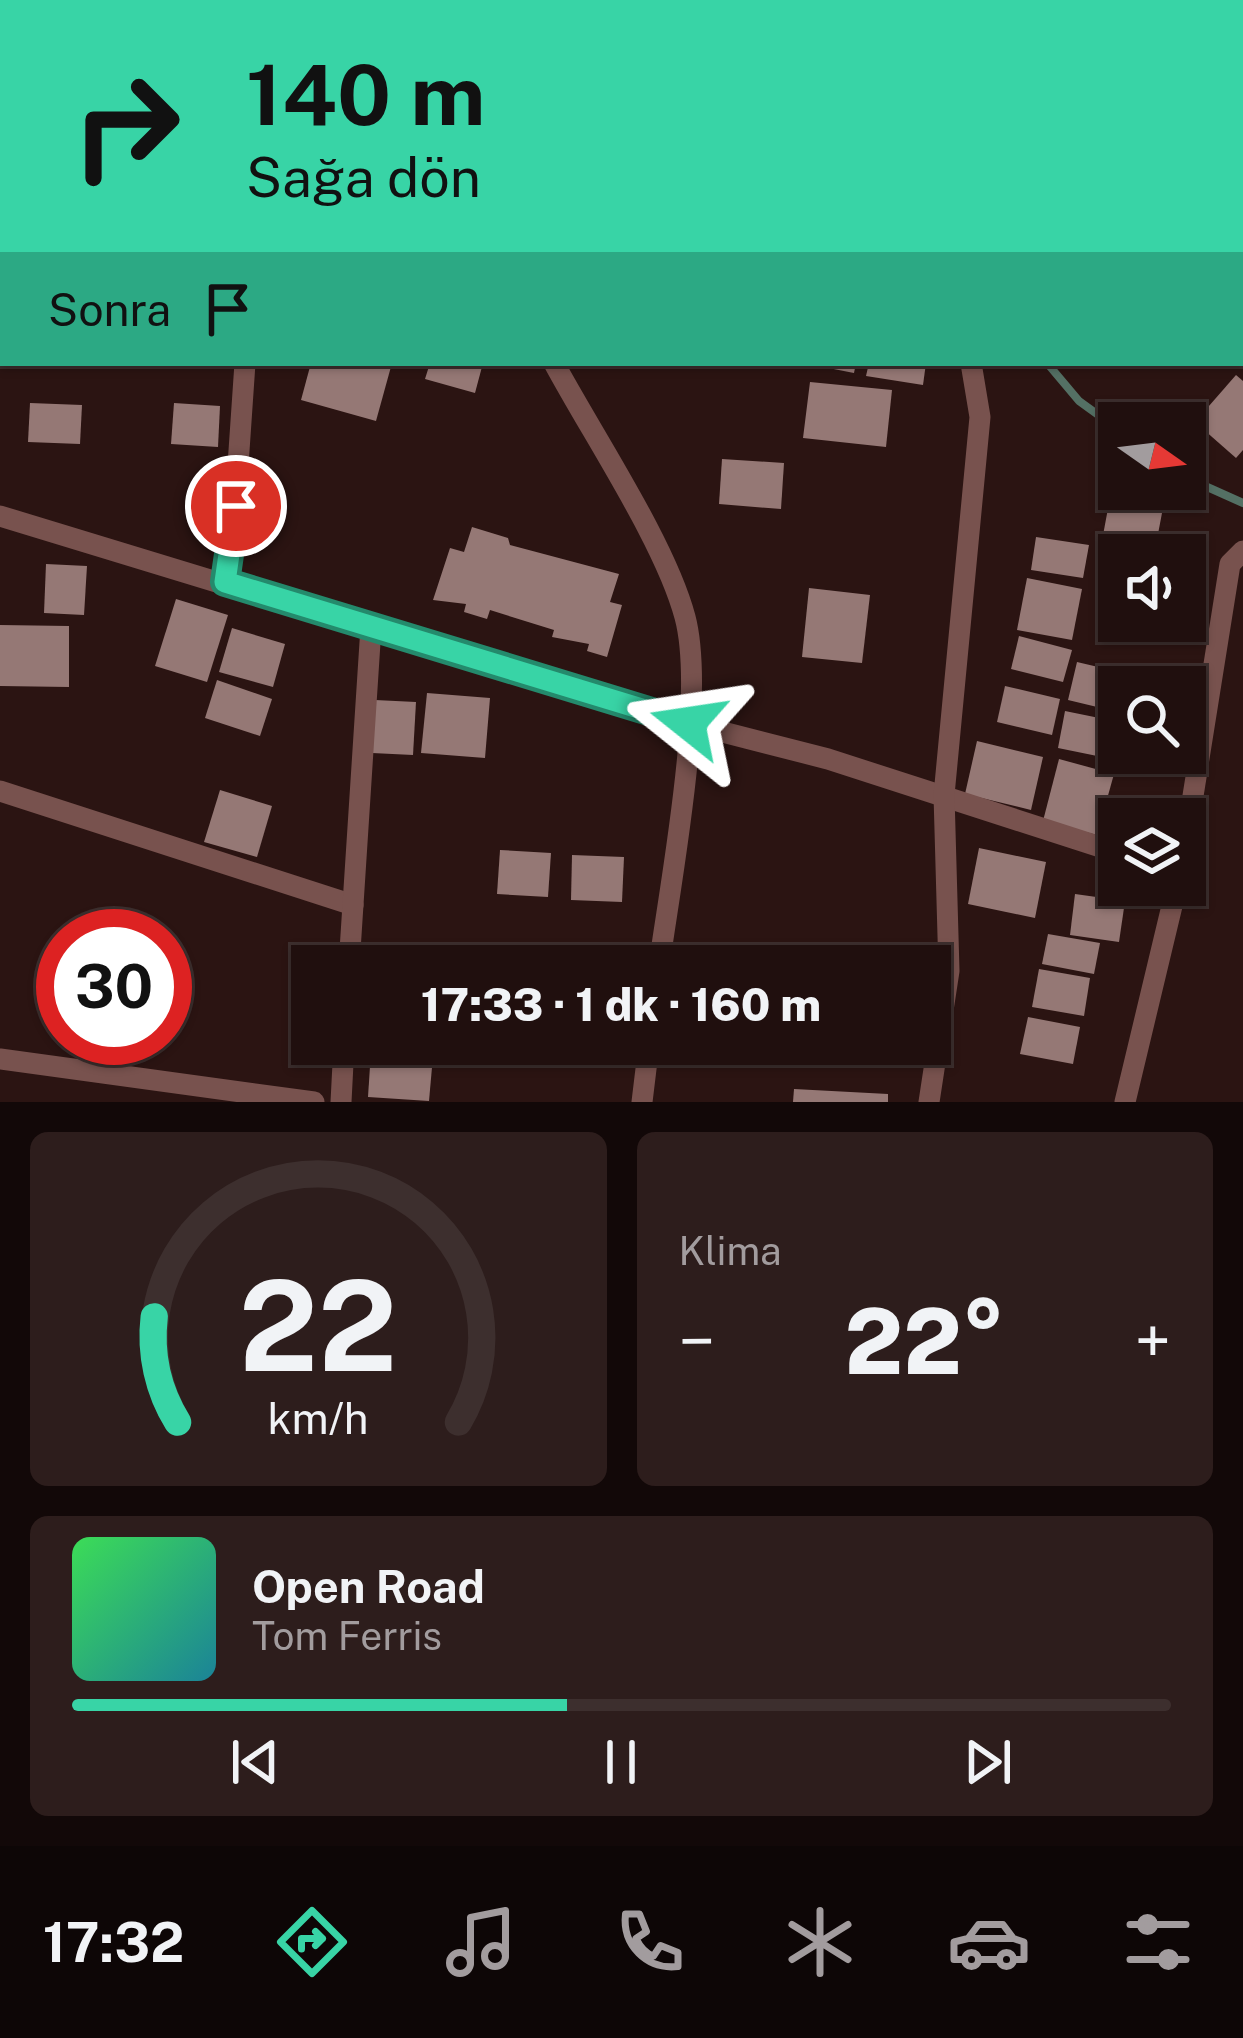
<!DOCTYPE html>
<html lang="tr">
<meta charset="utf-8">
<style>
:root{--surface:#200f0e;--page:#2d1d1c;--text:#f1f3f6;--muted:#a29c9e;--line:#3d2f2e;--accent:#38d4a6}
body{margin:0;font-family:"Public Sans",sans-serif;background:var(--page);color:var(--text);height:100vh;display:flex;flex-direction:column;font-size:45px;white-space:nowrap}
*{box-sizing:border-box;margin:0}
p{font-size:39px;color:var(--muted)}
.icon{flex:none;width:66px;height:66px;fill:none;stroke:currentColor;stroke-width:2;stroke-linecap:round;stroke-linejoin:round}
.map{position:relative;height:1102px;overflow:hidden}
.sheet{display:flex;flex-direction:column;gap:30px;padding:30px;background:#120808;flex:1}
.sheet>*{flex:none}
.hud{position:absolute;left:0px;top:0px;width:1245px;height:366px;box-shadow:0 3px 9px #0004,0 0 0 3px var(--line);background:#38d4a6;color:#111;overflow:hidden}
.needle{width:78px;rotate:104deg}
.fabs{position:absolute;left:1098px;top:402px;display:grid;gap:24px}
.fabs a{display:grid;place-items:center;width:108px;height:108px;border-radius:0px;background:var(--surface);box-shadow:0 3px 9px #0004,0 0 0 3px var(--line);font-size:60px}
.speed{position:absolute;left:36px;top:909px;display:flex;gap:24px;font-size:60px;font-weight:700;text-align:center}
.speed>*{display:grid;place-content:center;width:156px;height:156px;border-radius:50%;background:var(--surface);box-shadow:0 3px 9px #0004,0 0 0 3px var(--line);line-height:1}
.speed .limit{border:18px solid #d22;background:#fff;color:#111}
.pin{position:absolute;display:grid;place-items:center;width:102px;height:102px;color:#fff;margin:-51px;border:6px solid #fff;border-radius:50%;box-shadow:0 3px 12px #0007}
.me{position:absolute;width:132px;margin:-66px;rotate:285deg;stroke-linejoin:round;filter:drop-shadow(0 0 9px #0008)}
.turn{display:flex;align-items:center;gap:42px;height:252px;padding:0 48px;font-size:54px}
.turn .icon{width:156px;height:156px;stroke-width:2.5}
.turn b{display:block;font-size:84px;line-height:102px}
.then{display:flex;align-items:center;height:114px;padding:0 48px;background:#0003;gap:24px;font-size:45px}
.big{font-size:90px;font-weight:800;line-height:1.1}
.sheet .card{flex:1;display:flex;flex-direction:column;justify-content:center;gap:18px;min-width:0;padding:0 42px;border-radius:18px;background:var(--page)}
.sheet .dial{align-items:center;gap:0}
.dial svg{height:312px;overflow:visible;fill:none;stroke:var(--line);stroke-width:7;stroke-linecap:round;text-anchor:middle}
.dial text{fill:var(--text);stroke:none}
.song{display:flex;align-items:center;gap:36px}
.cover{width:144px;height:144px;border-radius:18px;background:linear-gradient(135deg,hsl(130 70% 55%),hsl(190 70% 35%))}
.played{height:12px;border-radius:6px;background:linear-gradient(90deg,var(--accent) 45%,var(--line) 45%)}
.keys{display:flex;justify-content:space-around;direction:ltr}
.heat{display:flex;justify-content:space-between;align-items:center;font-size:66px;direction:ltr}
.sheet .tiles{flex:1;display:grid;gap:30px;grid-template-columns:1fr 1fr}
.card:last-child{grid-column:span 2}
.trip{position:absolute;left:291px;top:945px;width:660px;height:120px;border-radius:0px;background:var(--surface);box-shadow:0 3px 9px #0004,0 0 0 3px var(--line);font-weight:800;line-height:120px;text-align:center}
.menu{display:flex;height:192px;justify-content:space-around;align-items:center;background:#0d0606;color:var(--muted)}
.menu .icon{width:84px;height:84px}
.menu .active{color:var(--accent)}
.menu b{font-size:54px;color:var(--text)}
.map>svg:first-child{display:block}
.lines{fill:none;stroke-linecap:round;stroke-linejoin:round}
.stream{stroke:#547064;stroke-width:8}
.building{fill:#957875}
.minor{stroke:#78524e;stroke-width:21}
.trunk{stroke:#ea928a;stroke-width:33}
.route-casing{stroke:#248a6c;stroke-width:30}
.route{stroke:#38d4a6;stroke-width:21}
</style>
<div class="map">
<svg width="1243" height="1102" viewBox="0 0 1243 1102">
<rect width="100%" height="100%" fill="#2b1412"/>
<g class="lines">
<!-- stream -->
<g class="stream">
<path d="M 608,0 L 612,3"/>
<path d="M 1047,363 L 1079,401 L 1119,430"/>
<path d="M 1185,477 L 1243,503"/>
</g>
</g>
<!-- building -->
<g class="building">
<path d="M 311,363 L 392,363 L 376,421 L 301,400 Z"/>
<path d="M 430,363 L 483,363 L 475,393 L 425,379 Z"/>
<path d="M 803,363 L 856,363 L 854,373 Z"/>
<path d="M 869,363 L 926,363 L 923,385 L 866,376 Z"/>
<path d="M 1236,375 L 1243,381 L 1243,450 L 1236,458 L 1195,422 Z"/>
<path d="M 810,382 L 892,390 L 886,447 L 803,438 Z"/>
<path d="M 30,403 L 82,405 L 80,444 L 28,442 Z"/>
<path d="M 174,403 L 220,406 L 218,447 L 171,444 Z"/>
<path d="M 722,459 L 784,463 L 781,509 L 719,504 Z"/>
<path d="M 1109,503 L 1162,513 L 1154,555 L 1119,555 L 1119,577 L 1096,573 Z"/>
<path d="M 472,527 L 508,538 L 510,545 L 619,574 L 610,602 L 622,605 L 607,657 L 587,651 L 589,644 L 552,637 L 554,630 L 490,610 L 487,619 L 464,612 L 466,604 L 433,600 L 450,548 L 464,552 Z"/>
<path d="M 1036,537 L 1089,545 L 1083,578 L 1031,570 Z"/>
<path d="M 46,564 L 87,566 L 84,615 L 44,613 Z"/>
<path d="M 1027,578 L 1082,589 L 1072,640 L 1017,630 Z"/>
<path d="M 809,588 L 870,595 L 862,663 L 802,657 Z"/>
<path d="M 176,599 L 228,615 L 207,682 L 155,666 Z"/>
<path d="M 0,625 L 69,626 L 69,687 L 0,686 Z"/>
<path d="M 232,628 L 285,644 L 273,687 L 219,672 Z"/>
<path d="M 1019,636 L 1072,650 L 1063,682 L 1011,669 Z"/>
<path d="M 1077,662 L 1128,674 L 1124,687 L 1119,687 L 1118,712 L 1068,700 Z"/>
<path d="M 217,680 L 272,699 L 260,736 L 205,718 Z"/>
<path d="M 1005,686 L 1060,699 L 1052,735 L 997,722 Z"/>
<path d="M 427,693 L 490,698 L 485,758 L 421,753 Z"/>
<path d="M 375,700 L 416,702 L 413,755 L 372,753 Z"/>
<path d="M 1065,711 L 1114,721 L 1107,758 L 1058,748 Z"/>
<path d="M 977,741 L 1043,757 L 1031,810 L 965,794 Z"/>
<path d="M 1059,759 L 1114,774 L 1097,835 L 1043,821 Z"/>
<path d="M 220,790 L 272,806 L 257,857 L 204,842 Z"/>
<path d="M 979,848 L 1046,862 L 1035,918 L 968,904 Z"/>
<path d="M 500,850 L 551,853 L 548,897 L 497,894 Z"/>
<path d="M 572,855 L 624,857 L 622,902 L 571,900 Z"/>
<path d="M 1075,894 L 1125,901 L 1119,942 L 1070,935 Z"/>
<path d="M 1048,934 L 1100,943 L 1094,974 L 1042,964 Z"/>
<path d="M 1039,969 L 1090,978 L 1084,1016 L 1032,1007 Z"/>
<path d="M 1028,1017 L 1080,1027 L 1073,1064 L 1020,1054 Z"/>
<path d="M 371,1051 L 433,1056 L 429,1101 L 368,1097 Z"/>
<path d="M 794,1089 L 888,1094 L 888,1102 L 793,1102 Z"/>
</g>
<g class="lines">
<!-- minor -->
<g class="minor">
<path d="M 537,0 L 542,3"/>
<path d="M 284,3 L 284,0"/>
<path d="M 0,147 L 3,148"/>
<path d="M 554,363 C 592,434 665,542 685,617 C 706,696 671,879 659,966"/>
<path d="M 0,516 L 637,710 L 828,759 L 1119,853"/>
<path d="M 225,582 L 232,553 L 245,363"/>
<path d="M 0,791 L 353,905"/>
<path d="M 1185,846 L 1230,564 L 1243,551"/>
<path d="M 349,966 L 371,627"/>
<path d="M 0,1059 L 314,1102"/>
<path d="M 341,1102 L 344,1044"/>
<path d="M 642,1102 L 649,1044"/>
<path d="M 929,1102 L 949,971 L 944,795 L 980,417 L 971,363"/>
<path d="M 1125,1102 L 1177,885"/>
</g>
<!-- trunk -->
<g class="trunk">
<path d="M 1003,0 L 1007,3"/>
<path d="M 1082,0 L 1086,3"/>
<path d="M 1242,140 L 1243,141"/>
<path d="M 1242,213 L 1243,214"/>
</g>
</g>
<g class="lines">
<!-- route casing -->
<g class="route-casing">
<path id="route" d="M 236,506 L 225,582 L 688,723"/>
</g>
<!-- route -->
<use href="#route" class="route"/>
</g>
</svg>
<div class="fabs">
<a><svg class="needle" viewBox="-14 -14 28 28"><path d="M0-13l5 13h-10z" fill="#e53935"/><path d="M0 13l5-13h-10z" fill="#a29c9e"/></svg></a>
<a><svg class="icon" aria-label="sound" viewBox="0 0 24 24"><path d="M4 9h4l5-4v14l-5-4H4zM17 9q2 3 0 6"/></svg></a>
<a><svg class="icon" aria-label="search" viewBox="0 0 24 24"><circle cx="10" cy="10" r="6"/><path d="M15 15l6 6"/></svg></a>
<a><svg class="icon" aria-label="layers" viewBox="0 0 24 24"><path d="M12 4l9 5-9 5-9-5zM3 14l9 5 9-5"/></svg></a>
</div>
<div class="speed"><div class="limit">30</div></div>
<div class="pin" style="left:236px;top:506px;background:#d93025"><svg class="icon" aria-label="arrive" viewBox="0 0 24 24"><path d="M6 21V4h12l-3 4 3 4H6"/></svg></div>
<svg class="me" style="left:688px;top:723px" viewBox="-20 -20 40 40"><path d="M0-17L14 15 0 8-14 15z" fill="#38d4a6" stroke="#fff" stroke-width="4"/></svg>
<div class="trip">17:33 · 1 dk · 160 m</div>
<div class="hud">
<div class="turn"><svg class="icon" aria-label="right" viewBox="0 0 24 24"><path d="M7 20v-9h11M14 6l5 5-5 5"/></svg><div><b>140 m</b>Sağa dön</div></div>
<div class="then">Sonra<svg class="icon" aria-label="arrive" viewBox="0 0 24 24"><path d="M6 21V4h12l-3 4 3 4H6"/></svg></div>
</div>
</div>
<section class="sheet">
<div class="tiles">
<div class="card dial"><svg viewBox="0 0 100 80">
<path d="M14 69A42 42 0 1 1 86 69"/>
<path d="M14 69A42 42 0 0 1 8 42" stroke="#38d4a6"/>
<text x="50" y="56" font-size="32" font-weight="700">22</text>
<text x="50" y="72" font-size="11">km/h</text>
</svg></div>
<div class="card"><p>Klima</p>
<div class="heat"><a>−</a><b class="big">22°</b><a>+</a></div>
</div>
<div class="card">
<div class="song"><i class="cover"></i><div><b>Open Road</b><p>Tom Ferris</p></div></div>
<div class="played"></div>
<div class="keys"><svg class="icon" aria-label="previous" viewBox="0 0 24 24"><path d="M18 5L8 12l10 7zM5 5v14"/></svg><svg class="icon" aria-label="pause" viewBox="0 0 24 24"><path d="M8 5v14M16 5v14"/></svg><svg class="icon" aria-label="next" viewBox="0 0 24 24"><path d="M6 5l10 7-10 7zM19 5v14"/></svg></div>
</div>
</div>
</section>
<nav class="menu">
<b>17:32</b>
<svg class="icon active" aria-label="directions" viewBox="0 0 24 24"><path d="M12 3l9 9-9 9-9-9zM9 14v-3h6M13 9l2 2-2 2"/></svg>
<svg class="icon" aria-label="music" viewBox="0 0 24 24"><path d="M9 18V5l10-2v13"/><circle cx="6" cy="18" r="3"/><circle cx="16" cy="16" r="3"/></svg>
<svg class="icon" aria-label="phone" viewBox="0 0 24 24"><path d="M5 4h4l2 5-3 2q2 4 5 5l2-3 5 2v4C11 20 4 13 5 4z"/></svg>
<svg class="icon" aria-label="climate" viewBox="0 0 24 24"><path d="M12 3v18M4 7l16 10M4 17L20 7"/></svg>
<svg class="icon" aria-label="car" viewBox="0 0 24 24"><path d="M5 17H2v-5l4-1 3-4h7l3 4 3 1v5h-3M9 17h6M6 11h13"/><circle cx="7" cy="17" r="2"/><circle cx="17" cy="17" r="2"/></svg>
<svg class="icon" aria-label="filters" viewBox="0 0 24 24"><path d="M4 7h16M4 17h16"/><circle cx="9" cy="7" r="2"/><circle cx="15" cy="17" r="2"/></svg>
</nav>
